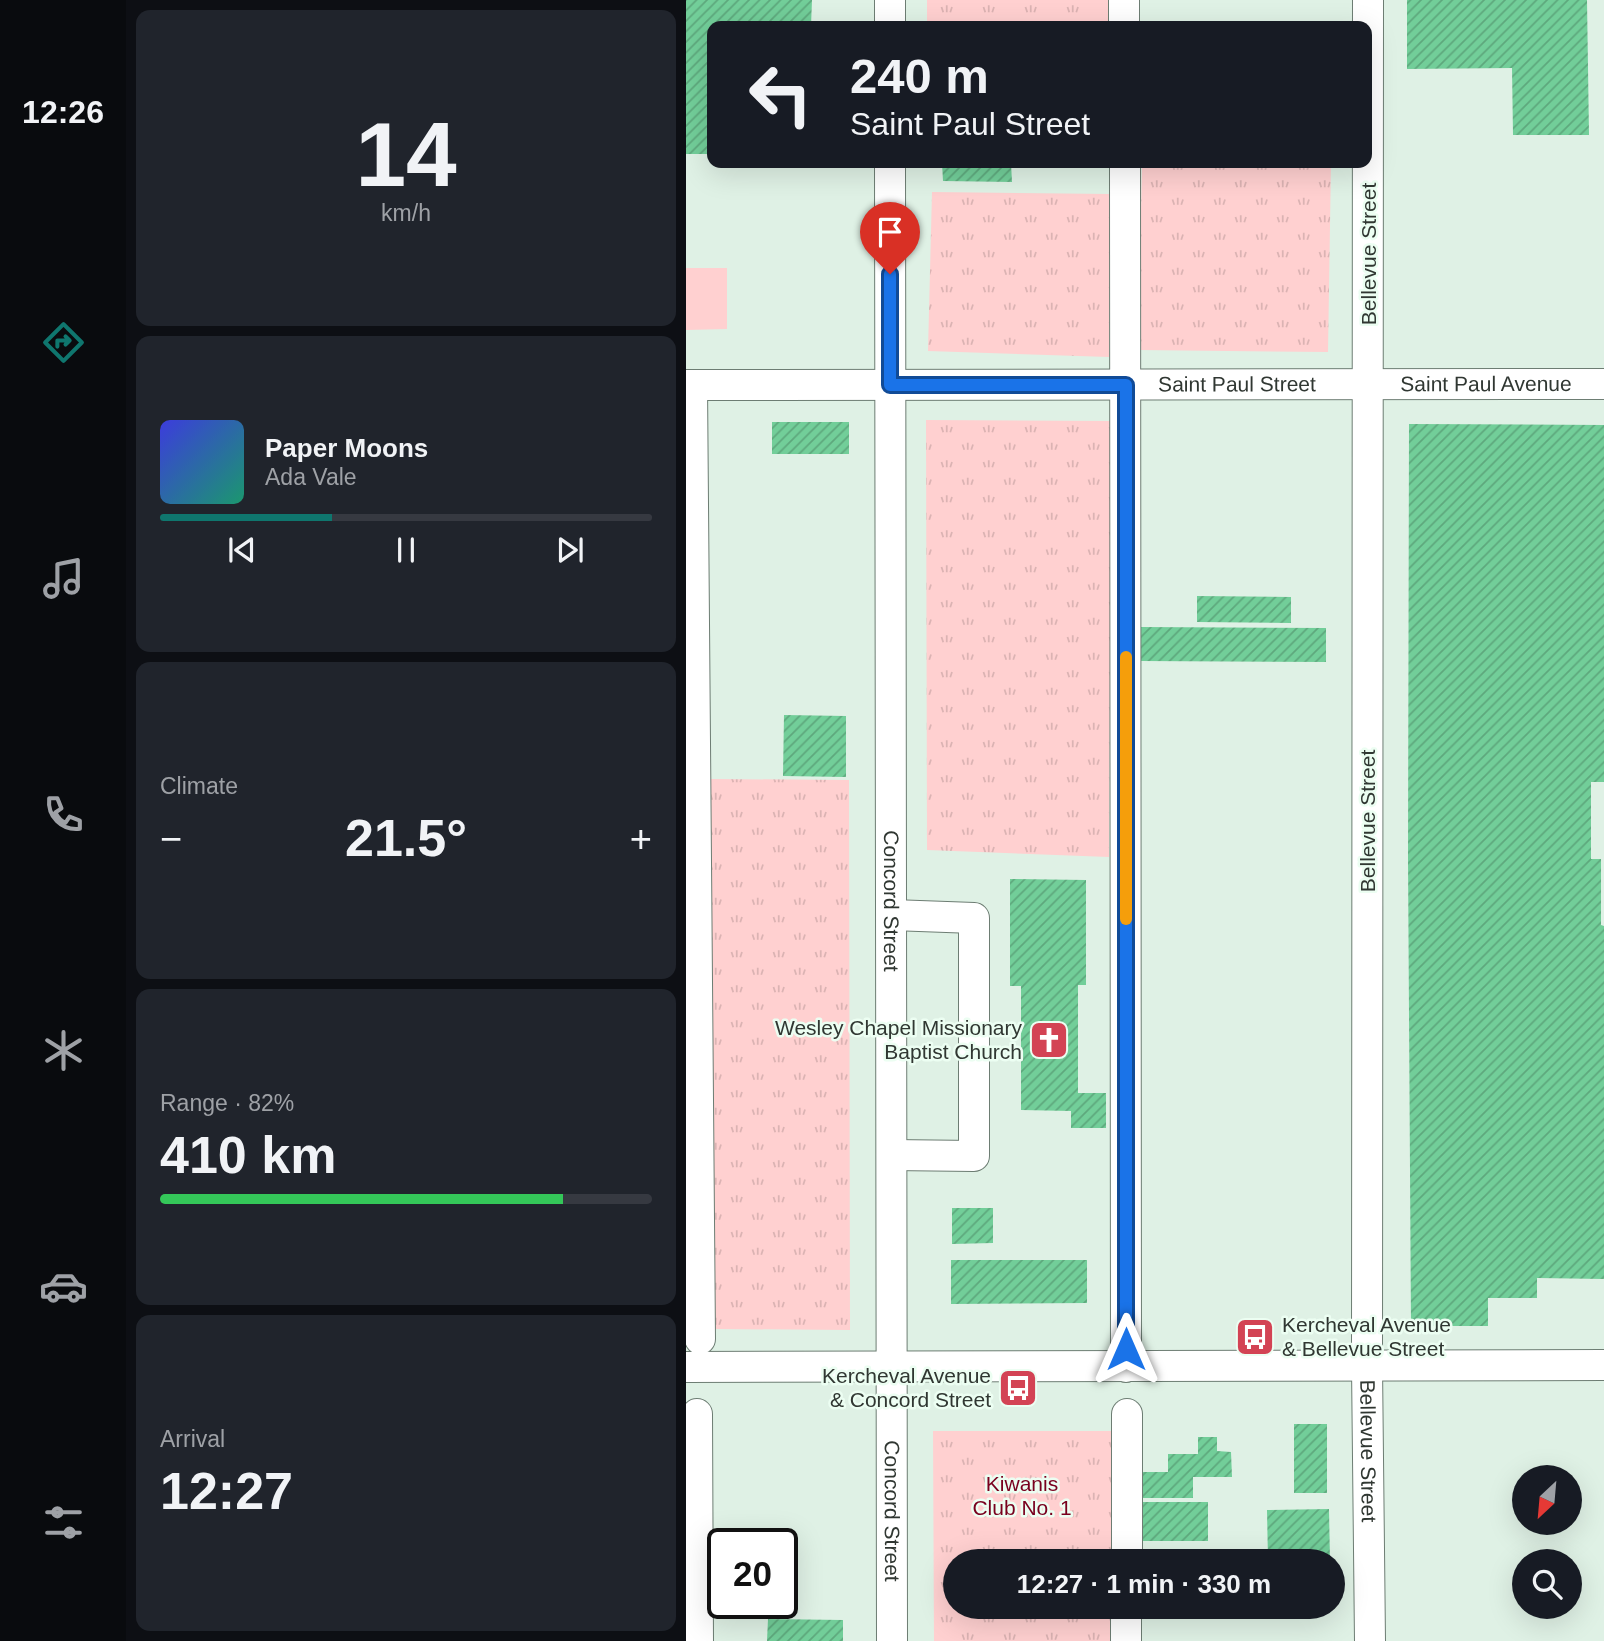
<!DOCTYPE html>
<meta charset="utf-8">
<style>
:root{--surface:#171b24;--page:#20242c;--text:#f1f3f6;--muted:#9ea1a6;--line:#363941;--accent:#0f766e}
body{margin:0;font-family:Helvetica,sans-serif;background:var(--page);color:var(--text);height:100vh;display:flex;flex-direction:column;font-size:26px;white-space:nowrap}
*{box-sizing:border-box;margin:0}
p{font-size:23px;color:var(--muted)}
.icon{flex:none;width:38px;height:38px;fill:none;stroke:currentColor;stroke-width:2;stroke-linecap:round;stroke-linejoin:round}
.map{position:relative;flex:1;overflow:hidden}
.side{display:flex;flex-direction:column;gap:10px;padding:10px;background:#0d0f14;width:560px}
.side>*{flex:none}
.hud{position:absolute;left:21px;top:21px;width:665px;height:147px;border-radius:14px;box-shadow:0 7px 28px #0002;background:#171b24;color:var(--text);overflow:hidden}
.needle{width:46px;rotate:206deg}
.buttons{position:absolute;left:826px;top:1465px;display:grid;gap:14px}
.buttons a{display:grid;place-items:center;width:70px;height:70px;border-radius:50%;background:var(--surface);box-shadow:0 7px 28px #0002;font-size:35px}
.speed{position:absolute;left:21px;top:1528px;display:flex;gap:14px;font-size:35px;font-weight:700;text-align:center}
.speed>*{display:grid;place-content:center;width:91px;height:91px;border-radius:50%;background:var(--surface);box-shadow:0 7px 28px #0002;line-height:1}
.speed .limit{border:4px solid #111;border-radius:10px;background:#fff;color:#111}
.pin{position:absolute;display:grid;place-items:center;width:60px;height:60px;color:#fff;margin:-72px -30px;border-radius:50% 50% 50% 0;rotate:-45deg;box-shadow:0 0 7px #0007}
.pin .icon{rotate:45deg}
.me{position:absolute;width:77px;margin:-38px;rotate:0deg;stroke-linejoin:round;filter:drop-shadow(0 0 5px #0008)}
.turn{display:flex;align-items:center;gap:24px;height:147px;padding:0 28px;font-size:32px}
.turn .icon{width:91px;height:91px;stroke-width:2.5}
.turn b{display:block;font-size:49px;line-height:60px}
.big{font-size:52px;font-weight:700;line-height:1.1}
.side .widget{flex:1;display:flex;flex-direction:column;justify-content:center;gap:10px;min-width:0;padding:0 24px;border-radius:14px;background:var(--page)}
.side .dial{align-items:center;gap:0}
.dial b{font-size:91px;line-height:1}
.song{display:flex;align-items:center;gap:21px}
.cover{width:84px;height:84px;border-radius:10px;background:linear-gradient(135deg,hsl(240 70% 55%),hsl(160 70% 35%))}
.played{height:7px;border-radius:4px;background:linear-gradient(90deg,var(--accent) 35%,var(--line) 35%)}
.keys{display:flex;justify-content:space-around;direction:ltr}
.heat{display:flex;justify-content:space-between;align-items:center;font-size:38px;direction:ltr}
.charge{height:10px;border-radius:5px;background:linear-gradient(90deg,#34c759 82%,var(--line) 0)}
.trip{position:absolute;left:257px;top:1549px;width:402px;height:70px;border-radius:35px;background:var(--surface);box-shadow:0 7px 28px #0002;font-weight:700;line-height:70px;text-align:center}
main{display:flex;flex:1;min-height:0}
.menu{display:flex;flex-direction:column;width:126px;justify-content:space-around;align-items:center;background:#090b0e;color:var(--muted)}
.menu .icon{width:49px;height:49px}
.menu .active{color:var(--accent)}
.menu b{font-size:32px;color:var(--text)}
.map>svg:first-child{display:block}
.grass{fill:url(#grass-tufts)}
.pitch{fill:#ffd0d0}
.building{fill:url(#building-hatch)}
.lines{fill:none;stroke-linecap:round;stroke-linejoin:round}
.minor-casing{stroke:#6d7d73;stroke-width:32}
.minor{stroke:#fff;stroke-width:30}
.route-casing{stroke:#114b97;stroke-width:18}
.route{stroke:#1a73e8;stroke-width:12}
.slow{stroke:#f59e0b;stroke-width:12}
.labels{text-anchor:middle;stroke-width:5;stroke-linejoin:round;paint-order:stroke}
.street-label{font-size:21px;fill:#303732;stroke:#ecfef2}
.poi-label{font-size:21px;fill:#303732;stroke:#ecfef2;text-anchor:end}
.park-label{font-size:21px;fill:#79001e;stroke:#ecfef2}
</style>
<main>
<nav class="menu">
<b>12:26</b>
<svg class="icon active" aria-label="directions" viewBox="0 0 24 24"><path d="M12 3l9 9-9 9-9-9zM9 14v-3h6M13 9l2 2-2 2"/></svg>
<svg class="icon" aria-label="music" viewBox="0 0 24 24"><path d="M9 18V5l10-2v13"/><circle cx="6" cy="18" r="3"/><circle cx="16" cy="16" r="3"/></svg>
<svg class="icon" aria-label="phone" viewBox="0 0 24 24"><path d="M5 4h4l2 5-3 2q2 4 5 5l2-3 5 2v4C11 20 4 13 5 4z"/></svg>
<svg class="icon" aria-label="climate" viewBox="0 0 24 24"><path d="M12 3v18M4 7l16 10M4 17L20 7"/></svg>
<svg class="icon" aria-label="car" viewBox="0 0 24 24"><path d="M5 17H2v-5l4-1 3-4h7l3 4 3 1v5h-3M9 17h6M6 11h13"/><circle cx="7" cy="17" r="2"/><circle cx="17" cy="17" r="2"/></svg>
<svg class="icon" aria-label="filters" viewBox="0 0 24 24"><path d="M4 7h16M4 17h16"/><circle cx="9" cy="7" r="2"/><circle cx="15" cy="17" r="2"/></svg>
</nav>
<section class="side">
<div class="widget dial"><b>14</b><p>km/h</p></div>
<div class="widget">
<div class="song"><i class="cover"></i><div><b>Paper Moons</b><p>Ada Vale</p></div></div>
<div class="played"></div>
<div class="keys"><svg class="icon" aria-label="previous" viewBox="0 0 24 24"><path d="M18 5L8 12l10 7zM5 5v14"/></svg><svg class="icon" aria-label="pause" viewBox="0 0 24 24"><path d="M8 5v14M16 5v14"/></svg><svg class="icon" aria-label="next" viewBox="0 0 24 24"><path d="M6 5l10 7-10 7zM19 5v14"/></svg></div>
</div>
<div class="widget"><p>Climate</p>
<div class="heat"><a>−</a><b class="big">21.5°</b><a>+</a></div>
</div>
<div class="widget"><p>Range · 82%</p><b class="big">410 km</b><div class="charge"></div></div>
<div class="widget"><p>Arrival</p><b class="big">12:27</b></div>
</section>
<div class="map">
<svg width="918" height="1641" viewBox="0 0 918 1641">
<defs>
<pattern id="grass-tufts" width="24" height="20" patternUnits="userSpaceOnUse" patternTransform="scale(1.75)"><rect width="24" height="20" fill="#ffd0d0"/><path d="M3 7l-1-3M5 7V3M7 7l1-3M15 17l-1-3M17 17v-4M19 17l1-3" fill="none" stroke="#dbb3b3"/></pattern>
<pattern id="building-hatch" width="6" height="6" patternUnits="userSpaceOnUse" patternTransform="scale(1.75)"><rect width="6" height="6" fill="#72ce99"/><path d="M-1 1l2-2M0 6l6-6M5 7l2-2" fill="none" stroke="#5ea87d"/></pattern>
</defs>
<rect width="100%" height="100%" fill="#dff1e5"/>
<!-- grass -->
<g class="grass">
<rect x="241" y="0" width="184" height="26"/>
<path d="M 456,163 L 645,163 L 642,352 L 452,350 Z"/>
<path d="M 246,192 L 424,194 L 423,357 L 242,351 Z"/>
<path d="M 240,420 L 425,421 L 423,857 L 241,850 Z"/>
<path d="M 25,779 L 163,780 L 164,1330 L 26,1329 Z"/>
<path d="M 247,1431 L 425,1431 L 425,1561 L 270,1561 L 270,1606 L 425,1607 L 425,1641 L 248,1641 Z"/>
</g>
<!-- pitch -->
<path class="pitch" d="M 0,268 L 41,268 L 41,329 L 0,330 Z"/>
<!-- building -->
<g class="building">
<path d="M 0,0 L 126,0 L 125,26 L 26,26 L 26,154 L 0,154 Z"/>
<path d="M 721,0 L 901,0 L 903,135 L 827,135 L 826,68 L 721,69 Z"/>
<path d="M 256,163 L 325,163 L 326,182 L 257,181 Z"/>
<rect x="86" y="422" width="77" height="32"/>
<path d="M 723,424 L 918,425 L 918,782 L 905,782 L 905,859 L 915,859 L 915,925 L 918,926 L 918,1279 L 851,1278 L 851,1298 L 802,1298 L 802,1326 L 725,1326 L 722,858 Z"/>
<path d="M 511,596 L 605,597 L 605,623 L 511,622 Z"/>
<path d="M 454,627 L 640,628 L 640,662 L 454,661 Z"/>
<path d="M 98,715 L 160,716 L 160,777 L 97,776 Z"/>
<path d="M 324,879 L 400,880 L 400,985 L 392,985 L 392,1093 L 420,1093 L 420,1128 L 385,1128 L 385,1111 L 335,1110 L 335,986 L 324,986 Z"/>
<path d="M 266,1208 L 307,1208 L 307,1243 L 266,1244 Z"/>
<path d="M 265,1260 L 401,1260 L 401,1303 L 265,1304 Z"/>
<rect x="608" y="1424" width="33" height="69"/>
<path d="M 512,1437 L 531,1437 L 531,1451 L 545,1452 L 546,1477 L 507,1477 L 507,1498 L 457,1498 L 457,1472 L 482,1472 L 482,1454 L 512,1454 Z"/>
<rect x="453" y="1502" width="69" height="39"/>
<path d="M 643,1509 L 644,1561 L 582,1561 L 581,1510 Z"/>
<path d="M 82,1619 L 157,1620 L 157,1641 L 81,1641 Z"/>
</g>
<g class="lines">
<!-- minor casing -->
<g class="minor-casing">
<g id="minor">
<path d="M 204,0 L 204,26"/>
<path d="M 438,0 L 438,26"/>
<path id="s1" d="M 682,0 L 681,1366 L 684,1641"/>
<path id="s2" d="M 204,163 L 206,1641"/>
<path d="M 439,163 L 440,1367"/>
<path id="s3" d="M 0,385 L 918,384"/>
<path d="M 6,385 L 14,1339"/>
<path d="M 206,915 L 288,918 L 288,1156 L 206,1155"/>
<path d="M 0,1367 L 918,1365"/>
<path d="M 11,1414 L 12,1641"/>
<path d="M 441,1561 L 441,1414"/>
<path d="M 440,1641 L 440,1606"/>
</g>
</g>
<!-- minor -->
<use href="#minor" class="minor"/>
</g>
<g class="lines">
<!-- route casing -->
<g class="route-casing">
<path id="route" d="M 204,274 L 204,385 L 440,385 L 440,1349"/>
</g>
<!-- route -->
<use href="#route" class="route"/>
<!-- slow -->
<path class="slow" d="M 440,657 L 440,919"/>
</g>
<!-- icons -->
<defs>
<g id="church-square" transform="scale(2.0125)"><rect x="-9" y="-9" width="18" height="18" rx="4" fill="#d34354" stroke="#ecfef2"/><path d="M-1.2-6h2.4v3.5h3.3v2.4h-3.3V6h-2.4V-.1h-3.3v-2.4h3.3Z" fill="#fff"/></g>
<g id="bus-square" transform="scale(2.0125)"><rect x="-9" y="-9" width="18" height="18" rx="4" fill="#d34354" stroke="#ecfef2"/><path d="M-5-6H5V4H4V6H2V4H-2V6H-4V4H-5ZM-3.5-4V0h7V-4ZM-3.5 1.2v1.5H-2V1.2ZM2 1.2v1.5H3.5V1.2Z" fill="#fff"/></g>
</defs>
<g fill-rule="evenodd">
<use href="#church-square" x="363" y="1040"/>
<use href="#bus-square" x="569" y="1337"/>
<use href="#bus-square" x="332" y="1388"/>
</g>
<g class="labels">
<!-- street labels -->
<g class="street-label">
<text transform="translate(683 254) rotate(-90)" y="7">Bellevue Street</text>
<text dy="7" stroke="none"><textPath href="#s3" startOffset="800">Saint Paul Avenue</textPath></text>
<text dy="7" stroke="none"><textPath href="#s3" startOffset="551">Saint Paul Street</textPath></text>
<text transform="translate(682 821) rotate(-90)" y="7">Bellevue Street</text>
<text dy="7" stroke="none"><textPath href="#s2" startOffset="738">Concord Street</textPath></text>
<text dy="7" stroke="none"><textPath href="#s1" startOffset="1451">Bellevue Street</textPath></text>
<text dy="7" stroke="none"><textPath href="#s2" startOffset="1348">Concord Street</textPath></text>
</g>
<!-- poi labels -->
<g class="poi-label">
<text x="336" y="1035">Wesley Chapel Missionary<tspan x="336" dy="24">Baptist Church</tspan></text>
<text x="596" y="1332" text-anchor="start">Kercheval Avenue<tspan x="596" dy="24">&amp; Bellevue Street</tspan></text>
<text x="305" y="1383">Kercheval Avenue<tspan x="305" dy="24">&amp; Concord Street</tspan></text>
</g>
<!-- park labels -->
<g class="park-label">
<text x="336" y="1491">Kiwanis<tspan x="336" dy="24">Club No. 1</tspan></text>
</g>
</g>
</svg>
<div class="buttons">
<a><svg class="needle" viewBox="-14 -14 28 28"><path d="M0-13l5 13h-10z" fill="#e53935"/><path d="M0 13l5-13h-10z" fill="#9ea1a6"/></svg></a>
<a><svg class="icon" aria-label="search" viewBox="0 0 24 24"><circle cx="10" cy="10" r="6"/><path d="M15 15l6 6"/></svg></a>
</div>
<div class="speed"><div class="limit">20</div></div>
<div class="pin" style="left:204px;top:274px;background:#d93025"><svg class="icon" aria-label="arrive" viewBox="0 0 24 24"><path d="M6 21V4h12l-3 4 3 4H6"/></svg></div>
<svg class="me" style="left:440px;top:1349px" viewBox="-20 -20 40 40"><path d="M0-17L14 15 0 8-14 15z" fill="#1a73e8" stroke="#fff" stroke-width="4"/></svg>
<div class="trip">12:27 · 1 min · 330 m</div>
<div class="hud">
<div class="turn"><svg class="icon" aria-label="left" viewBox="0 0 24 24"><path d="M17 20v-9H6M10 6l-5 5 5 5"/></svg><div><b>240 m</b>Saint Paul Street</div></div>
</div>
</div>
</main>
